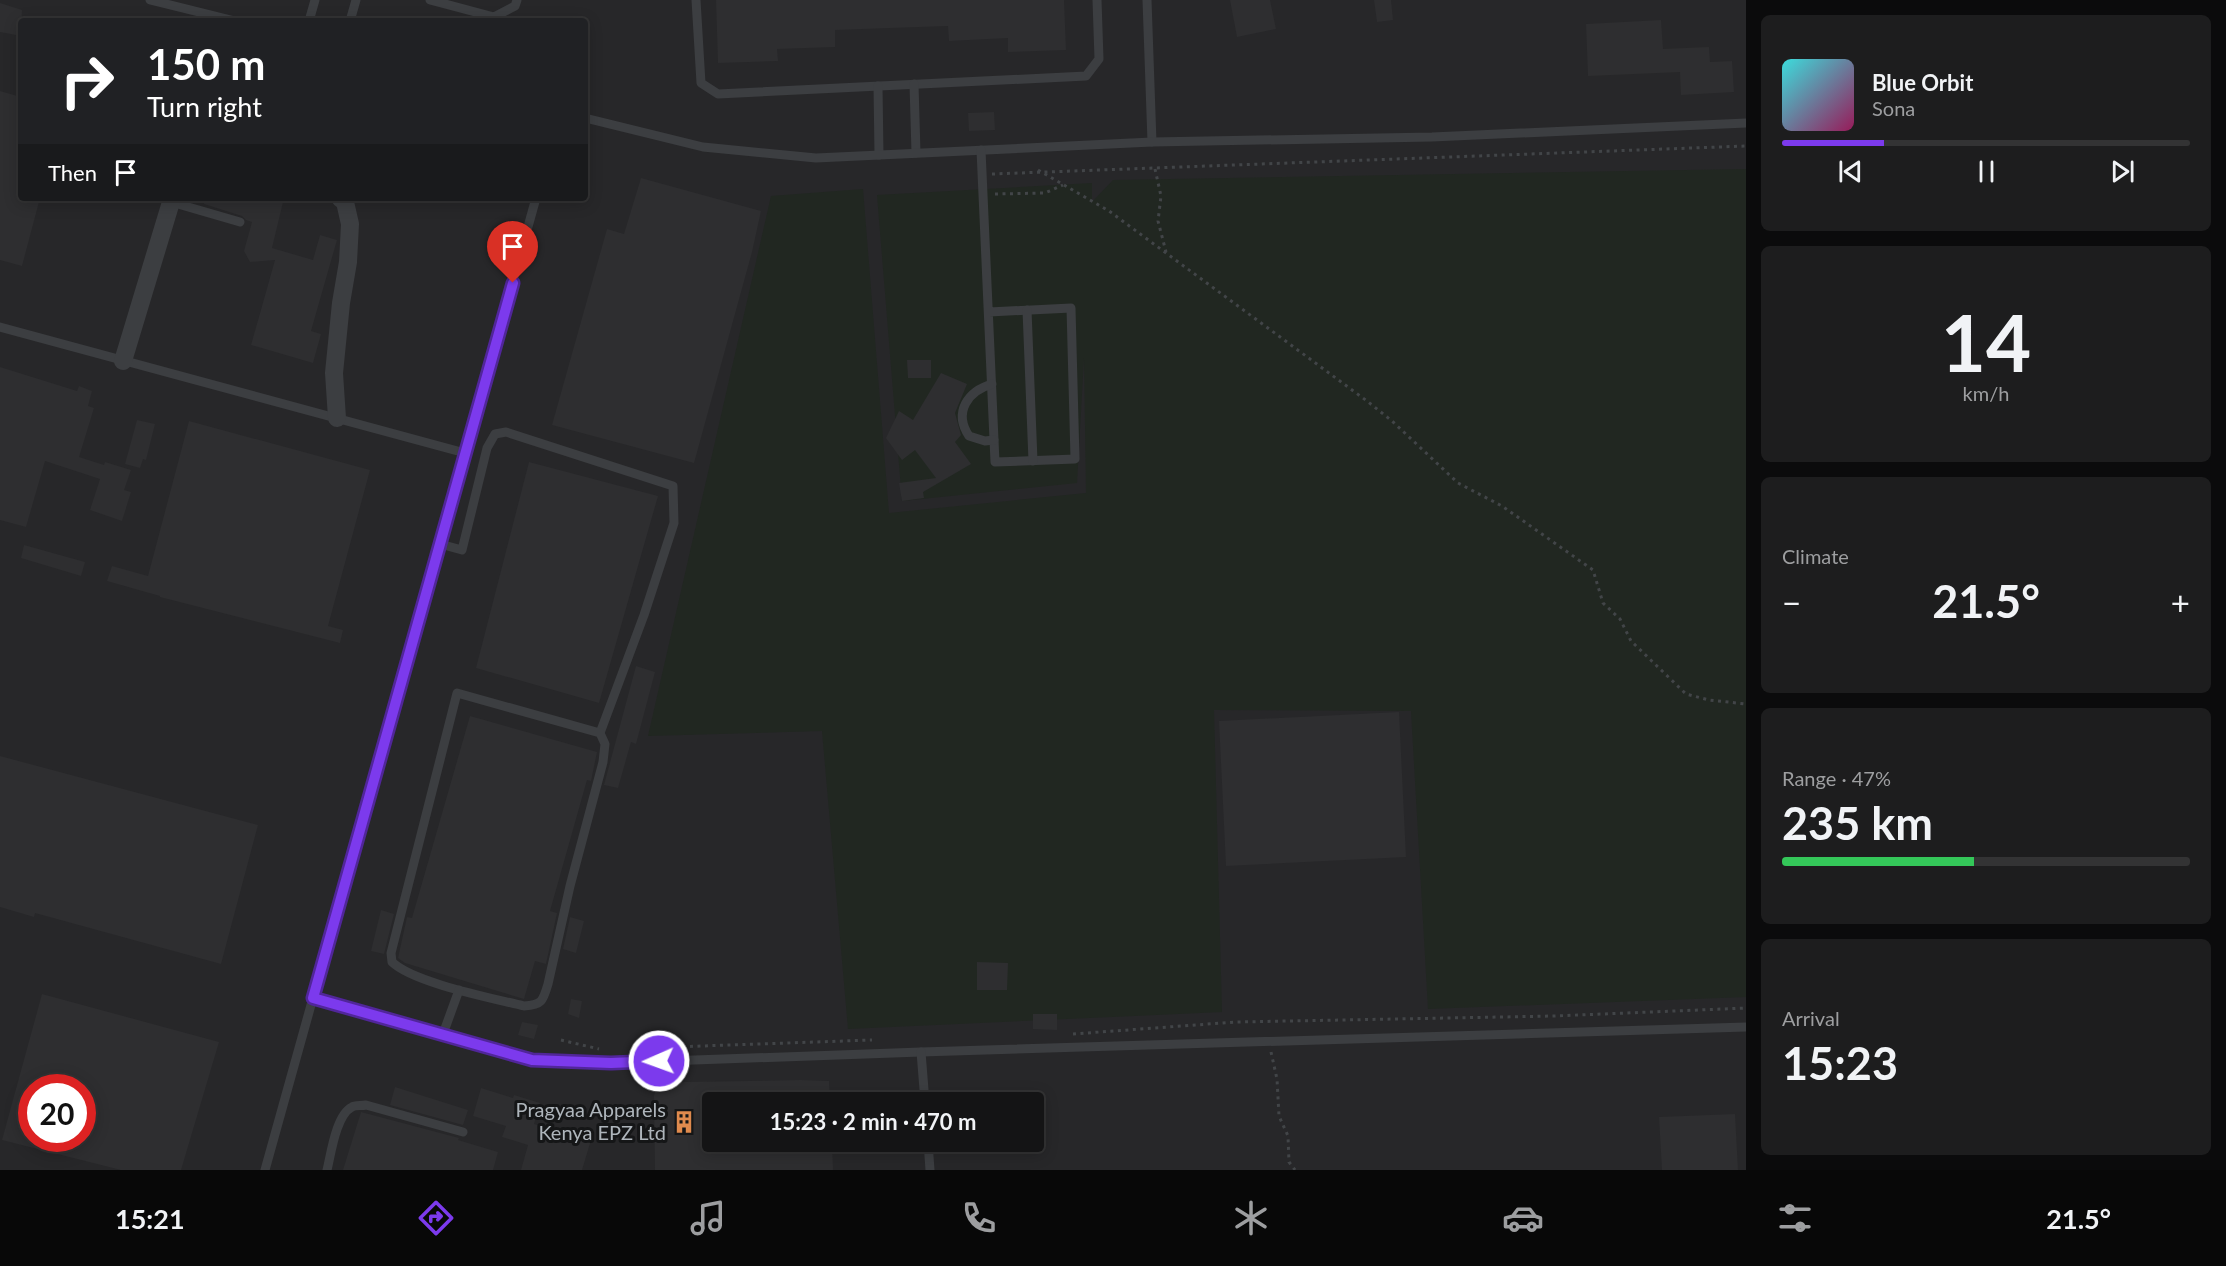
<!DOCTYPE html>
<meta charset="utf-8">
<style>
:root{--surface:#141415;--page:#1d1d1e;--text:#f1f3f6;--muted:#9d9ea0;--line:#333334;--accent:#7c3aed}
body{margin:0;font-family:Lato,sans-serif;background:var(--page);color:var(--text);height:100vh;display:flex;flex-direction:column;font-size:22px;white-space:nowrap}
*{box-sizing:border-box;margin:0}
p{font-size:20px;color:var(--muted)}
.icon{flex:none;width:33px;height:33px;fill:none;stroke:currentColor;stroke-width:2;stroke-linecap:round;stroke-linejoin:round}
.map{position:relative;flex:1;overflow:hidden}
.drawer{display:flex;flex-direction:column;gap:15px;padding:15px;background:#0b0b0c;width:480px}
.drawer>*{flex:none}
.hud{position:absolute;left:18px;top:18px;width:570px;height:183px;border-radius:6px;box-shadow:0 3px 15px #0003,0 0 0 2px var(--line);background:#202124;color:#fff;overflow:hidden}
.speed{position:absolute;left:18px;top:1074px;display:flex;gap:12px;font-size:30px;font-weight:700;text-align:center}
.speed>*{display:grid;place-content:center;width:78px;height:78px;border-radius:50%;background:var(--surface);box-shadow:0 3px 15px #0003,0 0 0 2px var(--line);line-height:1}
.speed .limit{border:9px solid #d22;background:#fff;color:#111}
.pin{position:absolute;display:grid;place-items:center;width:51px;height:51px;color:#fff;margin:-62px -26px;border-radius:50% 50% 50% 0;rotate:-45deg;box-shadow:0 0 6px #0007}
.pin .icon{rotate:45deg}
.me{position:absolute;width:66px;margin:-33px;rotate:268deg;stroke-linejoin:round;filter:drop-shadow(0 0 4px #0008)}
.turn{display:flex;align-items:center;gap:21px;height:126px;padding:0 30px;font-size:27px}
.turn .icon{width:78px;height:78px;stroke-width:2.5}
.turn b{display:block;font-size:42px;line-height:51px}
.then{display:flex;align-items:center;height:57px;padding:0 30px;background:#0003;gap:12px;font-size:22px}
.big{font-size:45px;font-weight:700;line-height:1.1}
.drawer .widget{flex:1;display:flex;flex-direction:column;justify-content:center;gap:9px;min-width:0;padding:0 21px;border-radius:9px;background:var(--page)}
.drawer .dial{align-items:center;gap:0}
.dial b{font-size:78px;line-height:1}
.song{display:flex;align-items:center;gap:18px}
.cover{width:72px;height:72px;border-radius:9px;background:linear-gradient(135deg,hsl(180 70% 55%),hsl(330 70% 35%))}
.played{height:6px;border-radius:3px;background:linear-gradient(90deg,var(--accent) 25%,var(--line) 25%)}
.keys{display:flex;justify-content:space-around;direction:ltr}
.heat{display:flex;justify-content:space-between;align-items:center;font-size:33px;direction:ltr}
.charge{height:9px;border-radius:4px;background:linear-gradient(90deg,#34c759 47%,var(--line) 0)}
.trip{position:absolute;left:702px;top:1092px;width:342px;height:60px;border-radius:6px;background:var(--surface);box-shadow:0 3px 15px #0003,0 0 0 2px var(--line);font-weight:700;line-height:60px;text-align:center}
.tab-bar{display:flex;height:96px;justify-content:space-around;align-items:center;background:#080808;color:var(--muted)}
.tab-bar .icon{width:42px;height:42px}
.tab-bar .on{color:var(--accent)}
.tab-bar b{font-size:27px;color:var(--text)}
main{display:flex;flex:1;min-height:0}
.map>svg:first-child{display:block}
.built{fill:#272729;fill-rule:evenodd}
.green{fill:#212721}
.building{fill:#2e2e30;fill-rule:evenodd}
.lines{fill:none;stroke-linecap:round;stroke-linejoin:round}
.path{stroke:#424548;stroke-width:3;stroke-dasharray:3 4.5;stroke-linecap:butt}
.lane{stroke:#3c3e41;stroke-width:9}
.street{stroke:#3c3e41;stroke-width:18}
.route-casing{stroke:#51269a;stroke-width:15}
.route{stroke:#7c3aed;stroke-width:10}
.labels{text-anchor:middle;stroke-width:6;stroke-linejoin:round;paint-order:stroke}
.poi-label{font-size:20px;fill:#aeb5bb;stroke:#151617;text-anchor:end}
</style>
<main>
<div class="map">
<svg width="1746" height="1170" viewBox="0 0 1746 1170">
<rect width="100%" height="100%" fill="#1b1b1c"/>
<!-- built -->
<path class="built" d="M 0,0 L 1746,0 L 1746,1170 L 0,1170 ZM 21,21 L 585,21 L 585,198 L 21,198 ZM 32,1088 L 82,1088 L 82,1138 L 32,1138 ZM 712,1102 L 1034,1102 L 1034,1142 L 712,1142 Z"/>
<!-- green -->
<path class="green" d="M 1746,169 L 1746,997 L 1428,1009 L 1411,711 L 1214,710 L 1222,1012 L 848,1029 L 822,731 L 648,736 L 771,196 L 863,189 L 889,513 L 1086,493 L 1084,358 L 1077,483 L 902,501 L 877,195 L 1092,183 L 1092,202 L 1113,180 Z"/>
<!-- building -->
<g class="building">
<path d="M 716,0 L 1064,0 L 1066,50 L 1008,52 L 1008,38 L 949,41 L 948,26 L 890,28 L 835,30 L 835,47 L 777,49 L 778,61 L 718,63 Z"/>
<path d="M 1230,0 L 1270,0 L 1276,29 L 1237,37 Z"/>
<path d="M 1374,0 L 1391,0 L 1393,20 L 1377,22 Z"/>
<path d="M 0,3 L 22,10 L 21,36 L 0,32 Z"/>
<path d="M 1661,20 L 1663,49 L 1709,47 L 1710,62 L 1732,61 L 1734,92 L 1681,95 L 1680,72 L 1588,76 L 1586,24 Z"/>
<path d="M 0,91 L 21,97 L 21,198 L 40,198 L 22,266 L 0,260 Z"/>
<path d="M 994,112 L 995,130 L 969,131 L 968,113 Z"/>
<path d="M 641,178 L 761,211 L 752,252 L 694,463 L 552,425 L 607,229 L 624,234 Z"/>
<path d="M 205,198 L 284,198 L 272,248 L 313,260 L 320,235 L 337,240 L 311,331 L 321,334 L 313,363 L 251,345 L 275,260 L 250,262 L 244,251 L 252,222 L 246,220 L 242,216 L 204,204 Z"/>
<path d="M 907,360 L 931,360 L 931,378 L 908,378 Z"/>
<path d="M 0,367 L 77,391 L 79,386 L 92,391 L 88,406 L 94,408 L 79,457 L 104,465 L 105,462 L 131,470 L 124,490 L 131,492 L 122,521 L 90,510 L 100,479 L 45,461 L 26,527 L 0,520 Z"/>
<path d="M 941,373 L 967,384 L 955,413 L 961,435 L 955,442 L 971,464 L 923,492 L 924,498 L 902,501 L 899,483 L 936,478 L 915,450 L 902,460 L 886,438 L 899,411 L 913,420 Z"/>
<path d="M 137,420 L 155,424 L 146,460 L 143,459 L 140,468 L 125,464 Z"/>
<path d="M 189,421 L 370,470 L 328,626 L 343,630 L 340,643 L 160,597 L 160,596 L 107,581 L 112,566 L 148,576 Z"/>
<path d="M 529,462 L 658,496 L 599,703 L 476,668 Z"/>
<path d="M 24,545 L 85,562 L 81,576 L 21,558 Z"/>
<path d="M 636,666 L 655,672 L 636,744 L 631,742 L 618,788 L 604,785 Z"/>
<path d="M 1399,712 L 1406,857 L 1226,866 L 1219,721 Z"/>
<path d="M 470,716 L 597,752 L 591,781 L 587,780 L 550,911 L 557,913 L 546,964 L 535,961 L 524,999 L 405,963 L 398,958 L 407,917 L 412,918 Z"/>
<path d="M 0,756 L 258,825 L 221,964 L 35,913 L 34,917 L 0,907 Z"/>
<path d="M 381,910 L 394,914 L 384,954 L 371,951 Z"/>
<path d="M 570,917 L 584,921 L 576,953 L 563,949 Z"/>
<path d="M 977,962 L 1008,963 L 1007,990 L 977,990 Z"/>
<path d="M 42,994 L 219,1042 L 181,1170 L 121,1170 L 2,1140 ZM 32,1088 L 82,1088 L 82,1138 L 32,1138 Z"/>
<path d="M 571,999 L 582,1001 L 579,1018 L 568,1014 Z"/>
<path d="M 1033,1014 L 1057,1014 L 1057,1030 L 1033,1029 Z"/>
<path d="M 522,1022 L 538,1025 L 534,1039 L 518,1035 Z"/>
<path d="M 801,1080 L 829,1081 L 830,1102 L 712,1102 L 712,1142 L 832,1142 L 833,1170 L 655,1170 L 654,1096 L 656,1086 L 684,1082 Z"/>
<path d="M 395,1087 L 468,1110 L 463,1125 L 390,1105 Z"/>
<path d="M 481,1088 L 513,1098 L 514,1095 L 540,1103 L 534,1124 L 591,1140 L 582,1170 L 521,1170 L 528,1145 L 502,1137 L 506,1126 L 473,1116 Z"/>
<path d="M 361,1112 L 459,1138 L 458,1140 L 498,1152 L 493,1170 L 343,1170 Z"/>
<path d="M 1735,1114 L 1738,1170 L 1662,1170 L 1659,1117 Z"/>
</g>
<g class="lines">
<!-- path -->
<g class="path">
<path d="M 1155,169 L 1161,196 L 1158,221 L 1166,252"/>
<path d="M 1038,170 L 1109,211 L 1367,401 L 1392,421 L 1458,483 L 1502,506 L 1593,570 L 1603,603 L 1620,619 L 1631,641 L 1686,694 L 1709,700 L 1746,704"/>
<path d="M 992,174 L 1746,146"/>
<path d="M 995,194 L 1045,193 L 1063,185"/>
<path d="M 1073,1034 L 1236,1022 L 1554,1016 L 1746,1008"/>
<path d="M 561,1040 L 599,1049"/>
<path d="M 645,1048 L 872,1040"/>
<path d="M 1271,1052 L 1277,1079 L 1279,1116 L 1288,1136 L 1289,1162 L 1295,1170"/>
</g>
<!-- lane -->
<g class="lane">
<path d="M 150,0 L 235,21"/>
<path d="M 430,0 L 494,17 L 515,6 L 517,0"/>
<path d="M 696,0 L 701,83 L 718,94 L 1086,76 L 1099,59 L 1097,0"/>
<path d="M 1147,0 L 1152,142"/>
<path d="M 309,21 L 315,0"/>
<path d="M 350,21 L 356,0"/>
<path d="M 914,84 L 916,153"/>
<path d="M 878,86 L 879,155"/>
<path d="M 585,118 L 703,147 L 816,158 L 1152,142 L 1432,137 L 1746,123"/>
<path d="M 981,150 L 995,462 L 1075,459 L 1071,308 L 989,312"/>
<path d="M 171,202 L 240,222"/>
<path d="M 1027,310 L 1033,461"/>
<path d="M 0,327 L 465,453"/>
<path d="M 992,384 C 968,391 953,412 969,436 L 985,441 L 994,440"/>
<path d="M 440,544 L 462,550 L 487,448 L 495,434 L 506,432 L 673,486 L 674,523 L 644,615 L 600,733"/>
<path d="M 457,693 L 600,733 L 605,744 L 603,762 L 570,886 L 548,984 C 543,1001 542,1005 524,1006 C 492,998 414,983 392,962 L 391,953 Z"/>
<path d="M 313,998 L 533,1060 L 611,1063 L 921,1052 L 1746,1027"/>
<path d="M 443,1034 L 459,990"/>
<path d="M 921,1052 L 925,1102"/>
<path d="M 928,1142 L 930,1170"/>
<path d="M 265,1170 L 536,198"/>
<path d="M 327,1170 C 331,1154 336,1115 352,1107 C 355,1105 361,1106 366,1105 L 463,1132"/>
</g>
<!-- street -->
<g class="street">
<path d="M 123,361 L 171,202"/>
<path d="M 337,418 L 334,373 L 341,303 L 348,262 L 350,224 L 345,202 L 340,198"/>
</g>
</g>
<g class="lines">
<!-- route casing -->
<g class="route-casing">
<path id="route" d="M 513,283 L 313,998 L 532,1060 L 611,1063 L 659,1061"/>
</g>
<!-- route -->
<use href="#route" class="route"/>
</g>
<!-- icons -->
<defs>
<g id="building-bare" transform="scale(1.8)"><path d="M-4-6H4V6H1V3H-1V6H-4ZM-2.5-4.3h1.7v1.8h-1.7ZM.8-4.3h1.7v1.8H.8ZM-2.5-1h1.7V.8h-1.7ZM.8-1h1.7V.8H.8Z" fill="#e08b4e" stroke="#151617" stroke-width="2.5" paint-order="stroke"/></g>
</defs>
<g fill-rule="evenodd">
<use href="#building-bare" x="684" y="1122"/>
</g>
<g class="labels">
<!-- poi labels -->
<g class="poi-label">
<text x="666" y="1117">Pragyaa Apparels<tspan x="666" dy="23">Kenya EPZ Ltd</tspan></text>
</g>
</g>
</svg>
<div class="speed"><div class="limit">20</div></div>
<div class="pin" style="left:513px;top:283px;background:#d93025"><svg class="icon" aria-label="arrive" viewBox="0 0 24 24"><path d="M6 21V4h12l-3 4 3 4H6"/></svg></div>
<svg class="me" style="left:659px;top:1061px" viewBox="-20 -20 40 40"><circle r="17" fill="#7c3aed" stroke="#fff" stroke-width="3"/><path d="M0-11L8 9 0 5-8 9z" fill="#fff"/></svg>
<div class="trip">15:23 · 2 min · 470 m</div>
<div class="hud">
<div class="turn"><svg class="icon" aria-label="right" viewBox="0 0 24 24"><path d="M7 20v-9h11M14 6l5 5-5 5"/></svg><div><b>150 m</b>Turn right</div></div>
<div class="then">Then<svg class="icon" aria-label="arrive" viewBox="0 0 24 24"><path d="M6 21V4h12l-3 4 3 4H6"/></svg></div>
</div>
</div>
<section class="drawer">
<div class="widget">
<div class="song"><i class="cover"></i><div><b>Blue Orbit</b><p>Sona</p></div></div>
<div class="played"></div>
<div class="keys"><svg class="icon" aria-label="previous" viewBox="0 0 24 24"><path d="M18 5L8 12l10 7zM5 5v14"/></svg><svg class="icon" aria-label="pause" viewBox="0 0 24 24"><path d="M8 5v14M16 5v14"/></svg><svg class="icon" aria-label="next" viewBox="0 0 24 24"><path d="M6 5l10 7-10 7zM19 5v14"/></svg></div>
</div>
<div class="widget dial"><b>14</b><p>km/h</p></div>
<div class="widget"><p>Climate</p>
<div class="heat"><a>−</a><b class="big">21.5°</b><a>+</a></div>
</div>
<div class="widget"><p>Range · 47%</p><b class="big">235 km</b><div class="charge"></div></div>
<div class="widget"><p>Arrival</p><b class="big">15:23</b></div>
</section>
</main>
<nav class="tab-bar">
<b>15:21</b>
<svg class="icon on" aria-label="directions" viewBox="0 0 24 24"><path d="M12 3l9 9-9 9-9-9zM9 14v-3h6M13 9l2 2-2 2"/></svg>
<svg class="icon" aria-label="music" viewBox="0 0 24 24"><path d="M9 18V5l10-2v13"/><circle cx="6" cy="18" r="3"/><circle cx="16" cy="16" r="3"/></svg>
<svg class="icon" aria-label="phone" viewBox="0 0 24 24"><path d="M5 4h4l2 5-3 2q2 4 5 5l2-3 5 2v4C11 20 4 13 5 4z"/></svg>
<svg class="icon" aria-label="climate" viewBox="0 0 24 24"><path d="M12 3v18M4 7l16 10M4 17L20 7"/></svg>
<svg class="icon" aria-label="car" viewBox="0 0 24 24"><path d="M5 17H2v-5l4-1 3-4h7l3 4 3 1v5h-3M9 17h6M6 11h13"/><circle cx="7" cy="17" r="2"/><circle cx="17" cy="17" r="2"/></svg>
<svg class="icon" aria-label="filters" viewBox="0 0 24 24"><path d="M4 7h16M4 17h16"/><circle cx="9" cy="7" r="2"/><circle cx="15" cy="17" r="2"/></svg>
<b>21.5°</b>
</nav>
